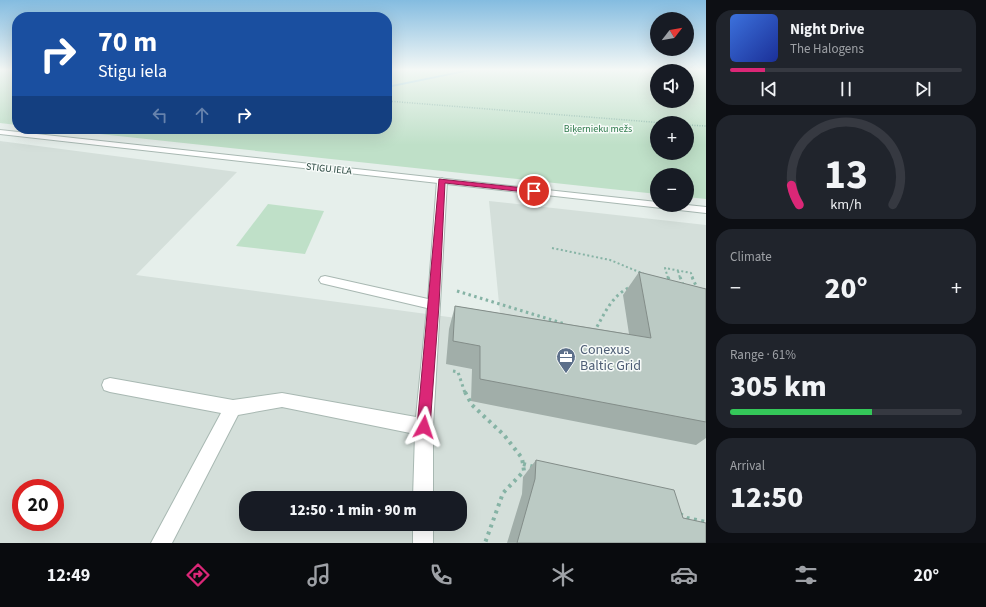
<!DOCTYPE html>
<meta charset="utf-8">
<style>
:root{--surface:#171b24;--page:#20242c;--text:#f1f3f6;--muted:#9ea1a6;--line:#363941;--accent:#db2777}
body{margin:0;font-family:"Source Sans 3",sans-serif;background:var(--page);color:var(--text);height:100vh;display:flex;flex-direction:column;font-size:15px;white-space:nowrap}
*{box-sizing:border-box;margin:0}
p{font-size:13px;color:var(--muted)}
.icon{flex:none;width:22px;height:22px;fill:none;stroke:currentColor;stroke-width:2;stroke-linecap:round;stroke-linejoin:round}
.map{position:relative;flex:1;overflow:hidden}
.panel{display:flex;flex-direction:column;gap:10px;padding:10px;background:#0d0f14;width:280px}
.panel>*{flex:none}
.hud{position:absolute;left:12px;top:12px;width:380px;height:122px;border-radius:16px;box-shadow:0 4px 16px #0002;background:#1a4fa0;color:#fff;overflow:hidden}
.needle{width:26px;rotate:59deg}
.controls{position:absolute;left:650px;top:12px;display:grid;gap:8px}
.controls a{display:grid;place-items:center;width:44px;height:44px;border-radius:50%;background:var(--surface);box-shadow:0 4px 16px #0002;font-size:20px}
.speed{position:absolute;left:12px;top:479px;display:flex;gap:8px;font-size:20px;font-weight:700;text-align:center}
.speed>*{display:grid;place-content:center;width:52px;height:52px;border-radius:50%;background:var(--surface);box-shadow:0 4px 16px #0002;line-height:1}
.speed .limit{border:6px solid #d22;background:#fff;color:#111}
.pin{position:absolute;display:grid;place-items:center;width:34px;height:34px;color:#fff;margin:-17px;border:2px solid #fff;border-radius:50%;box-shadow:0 1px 4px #0007}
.me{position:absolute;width:44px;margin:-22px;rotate:5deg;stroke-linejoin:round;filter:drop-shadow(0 0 3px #0008)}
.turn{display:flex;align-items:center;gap:14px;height:84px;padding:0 20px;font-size:18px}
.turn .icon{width:52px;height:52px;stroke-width:2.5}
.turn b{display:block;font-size:28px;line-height:34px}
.lanes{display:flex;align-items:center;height:38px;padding:0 20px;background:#0003;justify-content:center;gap:20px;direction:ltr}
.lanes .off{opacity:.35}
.big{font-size:30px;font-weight:800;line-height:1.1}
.panel .widget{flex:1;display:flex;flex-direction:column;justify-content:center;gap:6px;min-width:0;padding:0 14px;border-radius:16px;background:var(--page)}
.panel .dial{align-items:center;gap:0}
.dial svg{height:104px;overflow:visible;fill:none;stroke:var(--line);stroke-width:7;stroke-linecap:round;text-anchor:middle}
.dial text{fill:var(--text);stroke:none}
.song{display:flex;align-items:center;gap:12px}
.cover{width:48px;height:48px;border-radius:6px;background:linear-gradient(135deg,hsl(220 70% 55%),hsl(230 70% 35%))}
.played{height:4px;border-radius:2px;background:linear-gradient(90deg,var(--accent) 15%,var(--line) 15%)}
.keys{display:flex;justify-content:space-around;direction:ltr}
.heat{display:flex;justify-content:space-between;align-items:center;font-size:22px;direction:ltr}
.charge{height:6px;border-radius:3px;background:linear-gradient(90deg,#34c759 61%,var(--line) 0)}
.trip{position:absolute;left:239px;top:491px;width:228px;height:40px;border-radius:16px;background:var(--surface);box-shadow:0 4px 16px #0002;font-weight:800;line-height:40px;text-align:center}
.tab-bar{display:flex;height:64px;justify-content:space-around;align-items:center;background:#090b0e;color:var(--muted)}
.tab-bar .icon{width:28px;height:28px}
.tab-bar .current{color:var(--accent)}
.tab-bar b{font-size:18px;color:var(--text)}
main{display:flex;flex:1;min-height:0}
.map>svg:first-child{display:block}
.built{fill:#d4dfda;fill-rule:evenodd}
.green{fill:#bfe0c8;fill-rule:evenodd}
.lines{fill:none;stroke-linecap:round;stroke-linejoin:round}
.stream{fill:#8ec9d4;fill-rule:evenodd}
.lane-casing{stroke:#a8b8b2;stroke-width:2}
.street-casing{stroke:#a8b8b2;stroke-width:2}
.path-far3{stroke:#86b3a5;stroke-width:1.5;stroke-dasharray:1 1.5;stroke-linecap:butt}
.path-far2{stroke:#86b3a5;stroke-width:2;stroke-dasharray:2 2.5;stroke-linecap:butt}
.path-far1{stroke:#86b3a5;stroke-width:3;stroke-dasharray:2.5 3.5;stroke-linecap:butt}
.path{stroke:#86b3a5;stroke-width:4;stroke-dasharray:3 4.5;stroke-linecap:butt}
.lane{fill:#fff;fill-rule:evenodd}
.street{fill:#fff;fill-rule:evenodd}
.wall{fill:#a1aea9}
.building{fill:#bbcac4;stroke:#838d89}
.route{fill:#db2777;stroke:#8e194d}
.labels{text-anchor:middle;stroke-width:3;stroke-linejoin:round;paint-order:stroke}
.far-park-label{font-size:10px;fill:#2d7a4b;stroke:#f7fbf9}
.far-street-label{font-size:10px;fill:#24423a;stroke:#f7fbf9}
.near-service-label{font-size:14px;fill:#4e5e75;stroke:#f7fbf9;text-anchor:start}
</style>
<main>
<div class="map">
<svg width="706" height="543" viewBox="0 0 706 543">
<rect width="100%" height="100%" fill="#e6efeb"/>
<!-- built -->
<path class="built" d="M 0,141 L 237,172 L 136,275 L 501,324 L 489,201 L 706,225 L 706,543 L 0,543 ZM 21,488 L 55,488 L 55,522 L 21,522 ZM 246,498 L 460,498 L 460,524 L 246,524 Z"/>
<!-- green -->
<g class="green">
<path d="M 0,69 L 17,69 L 17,125 L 0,123 Z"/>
<path d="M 387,69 L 706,69 L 706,199 L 687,197 L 687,175 L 657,175 L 657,194 L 53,129 L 387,129 ZM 657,71 L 687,71 L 687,101 L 657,101 ZM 657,123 L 687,123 L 687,153 L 657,153 Z"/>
<path d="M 268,204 L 324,211 L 305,254 L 236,246 Z"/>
</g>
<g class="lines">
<!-- stream -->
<g class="stream">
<path d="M 471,69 L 479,69 L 387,88 L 387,86 Z"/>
<path d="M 145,129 L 158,129 L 138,134 L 135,132 Z"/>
</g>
<!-- lane casing -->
<g class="lane-casing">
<g id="lane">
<path d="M 442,178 L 447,181 L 433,427 L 433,498 L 413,498 L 415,434 L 282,407 L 238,415 L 172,543 L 151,543 L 221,413 L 110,392 L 104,390 L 102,385 L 104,380 L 110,378 L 233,400 L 282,393 L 416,417 L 427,308 L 325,284 L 321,283 L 319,280 L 321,277 L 325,276 L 428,299 L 437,181 Z"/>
<rect x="413" y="524" width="20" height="19"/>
</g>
</g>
<!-- street casing -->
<g class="street-casing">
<path id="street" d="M 0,130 L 657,202 L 657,205 L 687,205 L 706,207 L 706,213 L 0,134 Z"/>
</g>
<!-- path-far3 -->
<g class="path-far3">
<path d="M 387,101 L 664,123"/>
<path d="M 687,125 L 706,126"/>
</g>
<!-- path-far2 -->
<g class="path-far2">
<path d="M 552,248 L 610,260 L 644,274"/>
<path d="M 678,271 L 680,278"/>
<path d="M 668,278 L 665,268 L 691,273 L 693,278"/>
</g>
<!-- path-far1 -->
<g class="path-far1">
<path d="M 668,277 L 670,282"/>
<path d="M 680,277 L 683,285"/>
<path d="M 692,277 L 697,288"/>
<path d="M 457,291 L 565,324"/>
<path d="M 594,332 C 604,315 611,296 630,287"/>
<path d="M 453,371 L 458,372 L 465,393"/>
</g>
<!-- path -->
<g class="path">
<path d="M 465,392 L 472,405 L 504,435 L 522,458 L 524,471 L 503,493 L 485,543"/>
<path d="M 523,464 L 534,467"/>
<path d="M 680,514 L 687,518 L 706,522"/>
</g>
<!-- lane -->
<use href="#lane" class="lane"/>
<!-- street -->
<use href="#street" class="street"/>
</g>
<!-- wall -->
<g class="wall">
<path d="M 639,272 L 706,289 L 706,438 L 696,445 L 471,401 L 472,369 L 446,364 L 449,329 L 455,306 L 629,334 L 623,295 Z"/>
<path d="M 536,460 L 683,518 L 706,543 L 507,543 L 522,494 L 523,477 Z"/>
</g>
<!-- building -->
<g class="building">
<path d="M 639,272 L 706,289 L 706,422 L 480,379 L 480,346 L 453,341 L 455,306 L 651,338 Z"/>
<path d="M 536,460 L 674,490 L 683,518 L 706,523 L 706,543 L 517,543 L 535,479 Z"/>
</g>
<!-- sky -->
<linearGradient id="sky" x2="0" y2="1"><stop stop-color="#84bce0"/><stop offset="0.48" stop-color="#f4f8f6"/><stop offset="1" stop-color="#f4f8f6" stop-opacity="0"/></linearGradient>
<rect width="706" height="145" fill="url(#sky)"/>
<!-- route -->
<path class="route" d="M 439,179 L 534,189 L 538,191 L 534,193 L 445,183 L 439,305 L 430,427 L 428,432 L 424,433 L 419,432 L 417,427 Z"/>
<!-- icons -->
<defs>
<g id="office-pin" transform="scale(1)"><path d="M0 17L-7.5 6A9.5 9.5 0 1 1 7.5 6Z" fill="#5c6f8a" stroke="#f7fbf9"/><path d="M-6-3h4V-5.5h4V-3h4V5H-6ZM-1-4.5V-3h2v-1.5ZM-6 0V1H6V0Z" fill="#fff"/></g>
</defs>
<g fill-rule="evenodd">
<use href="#office-pin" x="566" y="357"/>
</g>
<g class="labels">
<!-- far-park labels -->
<g class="far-park-label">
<text x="598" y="132">Biķernieku mežs</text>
</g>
<!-- far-street labels -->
<g class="far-street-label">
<text transform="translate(329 168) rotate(6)" y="4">STIGU IELA</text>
</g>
<!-- near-service labels -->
<g class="near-service-label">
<text x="580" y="354">Conexus<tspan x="580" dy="16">Baltic Grid</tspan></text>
</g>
</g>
</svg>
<div class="controls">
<a><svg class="needle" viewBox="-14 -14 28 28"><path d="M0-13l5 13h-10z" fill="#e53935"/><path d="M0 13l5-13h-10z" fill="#9ea1a6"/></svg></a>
<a><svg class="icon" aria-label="sound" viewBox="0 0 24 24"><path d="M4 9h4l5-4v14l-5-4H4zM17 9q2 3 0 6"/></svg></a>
<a>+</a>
<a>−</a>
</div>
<div class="speed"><div class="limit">20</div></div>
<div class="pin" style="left:534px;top:191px;background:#d93025"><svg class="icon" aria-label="arrive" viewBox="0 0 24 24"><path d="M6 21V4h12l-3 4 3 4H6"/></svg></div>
<svg class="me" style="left:424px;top:427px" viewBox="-20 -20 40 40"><path d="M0-17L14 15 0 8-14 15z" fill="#db2777" stroke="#fff" stroke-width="4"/></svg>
<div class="trip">12:50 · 1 min · 90 m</div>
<div class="hud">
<div class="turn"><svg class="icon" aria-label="right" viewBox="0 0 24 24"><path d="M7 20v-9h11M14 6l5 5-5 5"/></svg><div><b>70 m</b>Stigu iela</div></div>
<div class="lanes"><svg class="icon off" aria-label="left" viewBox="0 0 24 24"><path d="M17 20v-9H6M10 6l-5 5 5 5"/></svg><svg class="icon off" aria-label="ahead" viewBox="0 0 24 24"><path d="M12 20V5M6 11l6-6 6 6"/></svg><svg class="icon" aria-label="right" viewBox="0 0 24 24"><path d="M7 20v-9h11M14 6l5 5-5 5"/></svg></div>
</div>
</div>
<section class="panel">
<div class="widget">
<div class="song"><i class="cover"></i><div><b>Night Drive</b><p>The Halogens</p></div></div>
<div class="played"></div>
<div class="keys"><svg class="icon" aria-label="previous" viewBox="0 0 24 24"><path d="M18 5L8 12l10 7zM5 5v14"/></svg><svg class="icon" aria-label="pause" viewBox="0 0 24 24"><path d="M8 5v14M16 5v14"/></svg><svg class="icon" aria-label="next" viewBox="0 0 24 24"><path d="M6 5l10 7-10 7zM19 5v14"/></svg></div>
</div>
<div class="widget dial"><svg viewBox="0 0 100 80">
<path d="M14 69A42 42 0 1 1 86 69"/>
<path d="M14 69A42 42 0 0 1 8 54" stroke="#db2777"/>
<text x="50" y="56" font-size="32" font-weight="700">13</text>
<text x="50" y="72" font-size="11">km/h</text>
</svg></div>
<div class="widget"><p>Climate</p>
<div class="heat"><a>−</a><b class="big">20°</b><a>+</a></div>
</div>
<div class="widget"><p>Range · 61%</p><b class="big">305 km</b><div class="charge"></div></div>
<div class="widget"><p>Arrival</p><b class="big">12:50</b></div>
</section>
</main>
<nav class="tab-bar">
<b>12:49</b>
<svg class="icon current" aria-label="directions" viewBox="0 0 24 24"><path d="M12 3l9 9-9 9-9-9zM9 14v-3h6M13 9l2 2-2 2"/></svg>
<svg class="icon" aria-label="music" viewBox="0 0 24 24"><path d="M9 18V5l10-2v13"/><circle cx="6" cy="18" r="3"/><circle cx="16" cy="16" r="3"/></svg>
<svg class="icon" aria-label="phone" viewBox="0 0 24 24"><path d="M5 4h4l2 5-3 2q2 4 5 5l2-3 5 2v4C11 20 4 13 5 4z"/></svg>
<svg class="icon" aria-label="climate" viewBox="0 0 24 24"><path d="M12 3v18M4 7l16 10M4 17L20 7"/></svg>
<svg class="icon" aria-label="car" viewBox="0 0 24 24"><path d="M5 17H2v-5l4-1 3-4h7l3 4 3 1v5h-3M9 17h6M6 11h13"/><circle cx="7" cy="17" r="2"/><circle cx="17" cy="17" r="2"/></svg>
<svg class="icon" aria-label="filters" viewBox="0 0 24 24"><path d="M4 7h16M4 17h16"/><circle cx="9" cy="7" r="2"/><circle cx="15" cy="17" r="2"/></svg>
<b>20°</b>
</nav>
